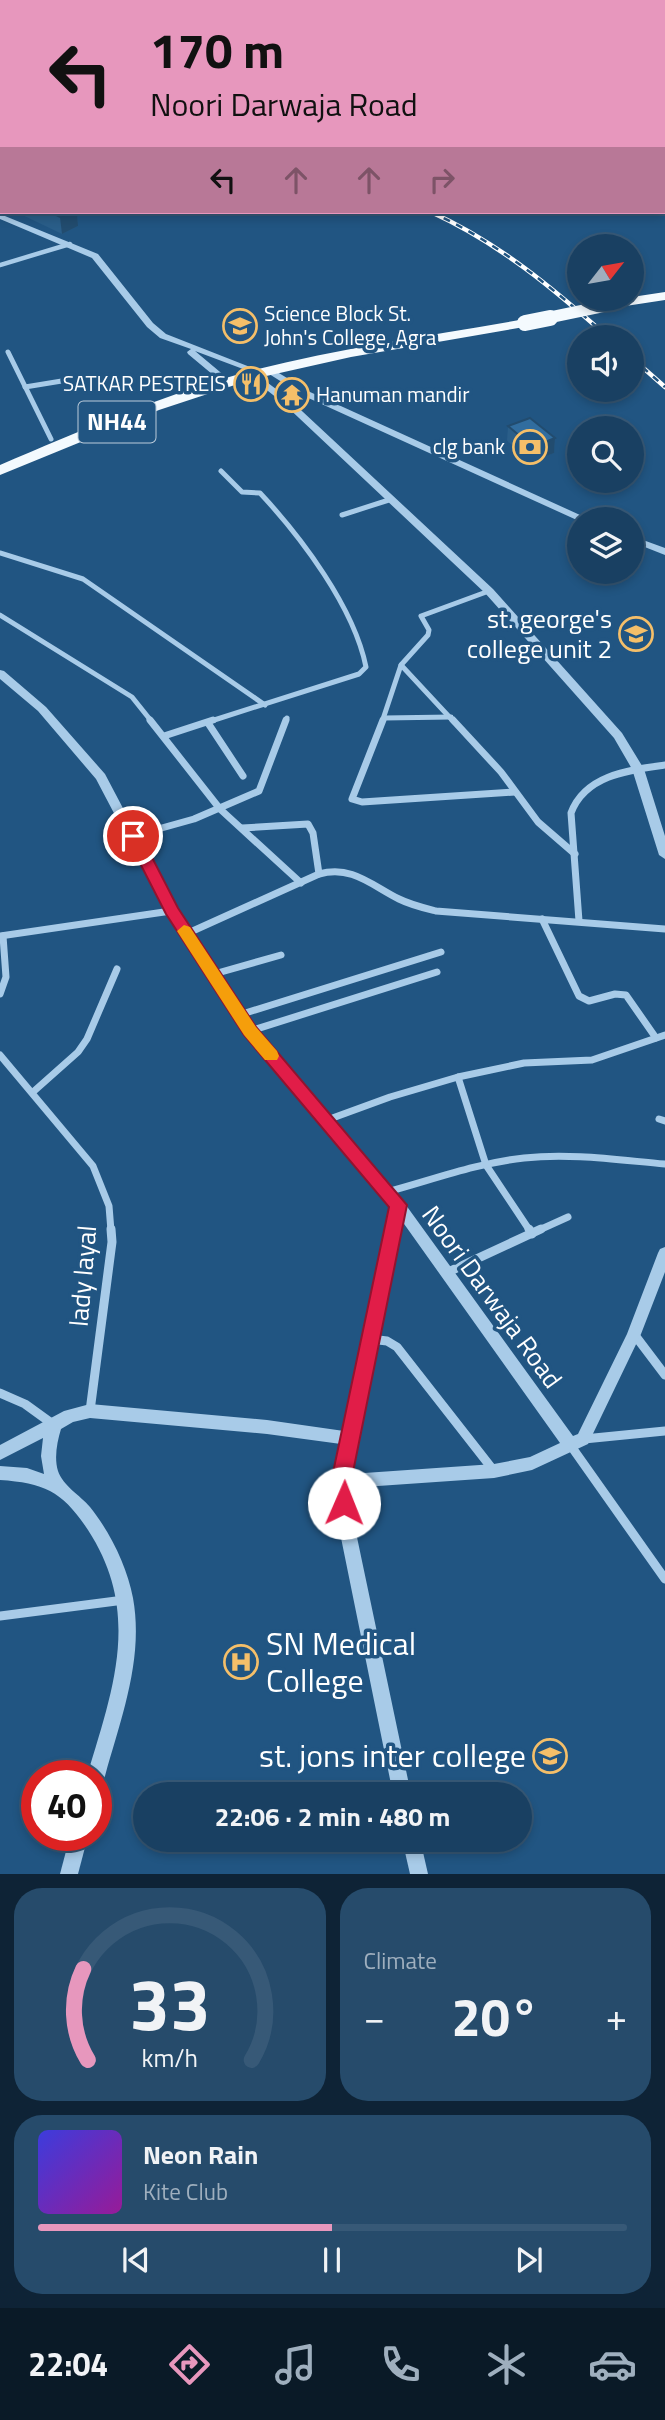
<!DOCTYPE html>
<meta charset="utf-8">
<style>
:root{--surface:#194062;--page:#264b6b;--text:#f1f3f6;--muted:#9fafbe;--line:#375977;--accent:#e797bd}
body{margin:0;font-family:"Titillium Web",sans-serif;background:var(--page);color:var(--text);height:100vh;display:flex;flex-direction:column;font-size:26px;white-space:nowrap}
*{box-sizing:border-box;margin:0}
p{font-size:23px;color:var(--muted)}
.icon{flex:none;width:38px;height:38px;fill:none;stroke:currentColor;stroke-width:2;stroke-linecap:round;stroke-linejoin:round}
.map{position:relative;height:1874px;overflow:hidden}
.panel{display:flex;flex-direction:column;gap:14px;padding:14px;background:#0e2336;flex:1}
.panel>*{flex:none}
.banner{position:absolute;left:0px;top:0px;width:665px;height:214px;box-shadow:0 4px 10px #0003,0 0 0 2px var(--line);background:#e797bd;color:#111;overflow:hidden}
.needle{width:46px;rotate:59deg}
.tools{position:absolute;left:567px;top:234px;display:grid;gap:14px}
.tools a{display:grid;place-items:center;width:77px;height:77px;border-radius:50%;background:var(--surface);box-shadow:0 4px 10px #0003,0 0 0 2px var(--line);font-size:35px}
.speed{position:absolute;left:21px;top:1760px;display:flex;gap:14px;font-size:35px;font-weight:700;text-align:center}
.speed>*{display:grid;place-content:center;width:91px;height:91px;border-radius:50%;background:var(--surface);box-shadow:0 4px 10px #0003,0 0 0 2px var(--line);line-height:1}
.speed .limit{border:10px solid #d22;background:#fff;color:#111}
.pin{position:absolute;display:grid;place-items:center;width:60px;height:60px;color:#fff;margin:-30px;border:4px solid #fff;border-radius:50%;box-shadow:0 2px 7px #0007}
.me{position:absolute;width:77px;margin:-38px;rotate:1deg;stroke-linejoin:round;filter:drop-shadow(0 0 5px #0008)}
.turn{display:flex;align-items:center;gap:24px;height:147px;padding:0 35px;font-size:32px}
.turn .icon{width:91px;height:91px;stroke-width:2.5}
.turn b{display:block;font-size:49px;line-height:60px}
.lanes{display:flex;align-items:center;height:66px;padding:0 35px;background:#0003;justify-content:center;gap:35px;direction:ltr}
.lanes .off{opacity:.35}
.big{font-size:52px;font-weight:700;line-height:1.1}
.panel .tile{flex:1;display:flex;flex-direction:column;justify-content:center;gap:10px;min-width:0;padding:0 24px;border-radius:28px;background:var(--page)}
.panel .dial{align-items:center;gap:0}
.dial svg{height:182px;overflow:visible;fill:none;stroke:var(--line);stroke-width:7;stroke-linecap:round;text-anchor:middle}
.dial text{fill:var(--text);stroke:none}
.song{display:flex;align-items:center;gap:21px}
.cover{width:84px;height:84px;border-radius:10px;background:linear-gradient(135deg,hsl(240 70% 55%),hsl(300 70% 35%))}
.played{height:7px;border-radius:4px;background:linear-gradient(90deg,var(--accent) 50%,var(--line) 50%)}
.keys{display:flex;justify-content:space-around;direction:ltr}
.heat{display:flex;justify-content:space-between;align-items:center;font-size:38px;direction:ltr}
.panel .tiles{flex:1;display:grid;gap:14px;grid-template-columns:1fr 1fr}
.tile:last-child{grid-column:span 2}
.trip{position:absolute;left:133px;top:1782px;width:399px;height:70px;border-radius:35px;background:var(--surface);box-shadow:0 4px 10px #0003,0 0 0 2px var(--line);font-weight:700;line-height:70px;text-align:center}
.dock{display:flex;height:112px;justify-content:space-around;align-items:center;background:#0a1a27;color:var(--muted)}
.dock .icon{width:49px;height:49px}
.dock .active{color:var(--accent)}
.dock b{font-size:32px;color:var(--text)}
.map>svg:first-child{display:block}
.lines{fill:none;stroke-linecap:round;stroke-linejoin:round}
.minor-far3{stroke:#a8cbe8;stroke-width:4.5}
.minor-far2{stroke:#a8cbe8;stroke-width:5}
.minor-far1{stroke:#a8cbe8;stroke-width:7}
.minor{stroke:#a8cbe8;stroke-width:9}
.tertiary{fill:#a8cbe8;fill-rule:evenodd}
.secondary{fill:#d2e6f7;fill-rule:evenodd}
.trunk{fill:#f4fafe;fill-rule:evenodd}
.rail-casing{stroke:#fff;stroke-width:4.5}
.rail{stroke:#215582;stroke-width:2.5;stroke-dasharray:7;stroke-linecap:butt}
.trunk-bridge-far1{stroke:#f4fafe;stroke-width:12}
.trunk-bridge{stroke:#f4fafe;stroke-width:16}
.wall{fill:#2a5e89}
.shaded-wall{fill:#224c6f}
.building{fill:#316d9f;stroke:#224c6f;stroke-width:2}
.route{fill:#e11d48;stroke:#92132f;stroke-width:2}
.slow{fill:#f59e0b}
.labels{text-anchor:middle;stroke-width:7;stroke-linejoin:round;paint-order:stroke}
.far-poi-label{font-size:21px;fill:#fff;stroke:#215582;text-anchor:start}
.shield{fill:#215582;stroke:#bcccda;stroke-width:2}
.shield-label{font-size:24px;font-weight:bold;fill:#fff}
.poi-label{font-size:26px;fill:#fff;stroke:#215582;text-anchor:end}
.street-label{font-size:26px;fill:#fff;stroke:#215582}
.near-poi-label{font-size:32px;fill:#fff;stroke:#215582;text-anchor:start}
</style>
<div class="map">
<svg width="665" height="1874" viewBox="0 0 665 1874">
<rect width="100%" height="100%" fill="#215582"/>
<g class="lines">
<!-- minor-far3 -->
<g class="minor-far3">
<path d="M 85,0 L 87,2"/>
<path d="M 246,0 L 248,2"/>
<path d="M 633,0 L 637,2"/>
<path d="M 198,2 L 200,0"/>
<path d="M 514,2 L 517,0"/>
<path d="M 645,2 L 648,0"/>
<path d="M 0,265 L 70,244"/>
</g>
<!-- minor-far2 -->
<g class="minor-far2">
<path d="M 8,352 L 51,439"/>
<path d="M 25,387 L 74,379"/>
<path d="M 342,515 L 392,499"/>
<path d="M 0,553 L 83,579 L 265,705"/>
<path d="M 0,615 L 132,697 L 152,722"/>
<path d="M 401,665 L 454,722"/>
<path d="M 384,718 L 451,717"/>
<path d="M 208,722 L 359,674 L 366,667 C 354,607 301,537 260,493 L 242,492 L 221,471"/>
<path d="M 285,722 L 287,718"/>
<path d="M 382,722 L 401,665 L 428,635 L 429,630 L 421,616 L 489,591"/>
</g>
<!-- minor-far1 -->
<g class="minor-far1">
<path d="M 150,720 L 220,809 L 301,883"/>
<path d="M 383,720 L 352,799 L 362,802 L 515,792"/>
<path d="M 453,720 L 501,772 L 538,822 L 575,854"/>
<path d="M 208,723 L 243,776"/>
<path d="M 164,736 L 213,720"/>
<path d="M 242,828 L 308,824 L 313,833 L 319,874"/>
<path d="M 133,836 L 194,819 L 259,791 L 286,720"/>
<path d="M 542,919 L 579,996 L 589,1001 L 615,994 L 626,995 L 656,1038"/>
<path d="M 579,921 L 571,813 C 585,775 629,770 665,765"/>
<path d="M 186,934 L 319,874 C 352,865 371,885 399,899 C 411,905 424,908 436,911 L 665,929"/>
<path d="M 0,936 L 171,911"/>
<path d="M 214,974 L 281,955"/>
<path d="M 0,994 L 6,977 L 3,936"/>
<path d="M 239,1015 L 441,952"/>
<path d="M 250,1031 L 437,972"/>
<path d="M 0,1055 L 93,1166 L 109,1206 L 111,1231"/>
<path d="M 458,1077 L 486,1165 L 530,1231"/>
<path d="M 33,1092 L 78,1052 L 87,1039 L 117,969"/>
<path d="M 659,1119 L 665,1121"/>
<path d="M 327,1120 L 390,1097 L 458,1077 L 524,1063 L 592,1060 L 665,1035"/>
<path d="M 387,1192 C 432,1180 477,1163 524,1158 C 571,1153 618,1160 665,1164"/>
<path d="M 537,1231 L 568,1217"/>
</g>
<!-- minor -->
<g class="minor">
<path d="M 529,1229 L 532,1234"/>
<path d="M 446,1273 L 541,1229"/>
<path d="M 634,1334 L 665,1375"/>
<path d="M 370,1339 L 387,1341 L 397,1347 L 494,1471"/>
<path d="M 0,1393 L 25,1404 L 54,1425"/>
<path d="M 90,1411 L 112,1242 L 111,1229"/>
<path d="M 584,1439 L 665,1431"/>
<path d="M 571,1446 L 665,1579"/>
<path d="M 0,1616 L 124,1600"/>
</g>
<!-- tertiary -->
<g class="tertiary">
<path d="M 0,214 L 98,254 L 153,323 L 166,334 L 250,367 L 246,370 L 243,369 L 195,351 L 232,382 L 227,385 L 224,384 L 188,354 L 187,352 L 191,349 L 160,338 L 147,327 L 92,258 L 0,219 Z"/>
<path d="M 269,367 L 310,392 L 591,520 L 579,521 L 304,396 L 266,372 L 266,368 Z"/>
<path d="M 252,371 L 288,398 L 493,589 L 622,733 L 644,769 L 665,836 L 665,859 L 659,855 L 632,769 L 614,738 L 485,593 L 282,402 L 249,376 L 249,372 Z"/>
<path d="M 632,536 L 665,548 L 665,555 L 632,542 Z"/>
<path d="M 0,670 L 4,671 L 46,707 L 105,774 L 176,909 L 255,1028 L 403,1201 L 573,1436 L 578,1434 L 627,1334 L 658,1253 L 660,1249 L 665,1247 L 665,1272 L 641,1334 L 588,1444 L 532,1470 L 494,1478 L 349,1488 L 354,1523 L 411,1794 L 393,1794 L 338,1523 L 333,1482 L 341,1444 L 267,1434 L 90,1418 L 73,1422 L 61,1429 C 57,1442 54,1458 58,1471 C 63,1486 80,1495 90,1507 C 110,1532 127,1566 133,1598 C 144,1659 121,1718 105,1776 L 102,1782 L 96,1784 L 96,1776 L 87,1776 C 113,1689 142,1613 88,1530 C 63,1492 45,1483 0,1480 L 0,1466 L 27,1468 L 44,1474 L 41,1456 L 43,1438 L 0,1460 L 0,1445 L 64,1411 L 90,1404 L 267,1420 L 344,1431 L 391,1206 L 245,1034 L 167,914 L 96,779 L 38,711 L 0,679 ZM 402,1221 L 560,1443 L 530,1457 L 494,1464 L 350,1474 Z"/>
<path d="M 70,1836 L 88,1836 L 78,1874 L 60,1874 Z"/>
<path d="M 402,1839 L 420,1839 L 428,1874 L 410,1874 Z"/>
</g>
<!-- secondary -->
<g class="secondary">
<path d="M 486,0 L 495,0 L 485,2 Z"/>
<path d="M 663,176 L 665,177 L 665,183 L 663,182 Z"/>
</g>
<!-- trunk -->
<g class="trunk">
<path d="M 665,292 L 665,300 L 619,307 L 612,303 L 618,299 L 632,299 L 632,297 Z"/>
<path d="M 525,319 L 530,320 L 530,326 L 351,357 L 253,379 L 159,410 L 0,475 L 0,465 C 80,431 160,396 243,373 C 336,348 431,336 525,319 Z"/>
</g>
<!-- rail casing -->
<g class="rail-casing">
<g id="rail">
<path d="M 426,2 L 428,0"/>
<path d="M 431,212 C 499,243 554,289 609,338"/>
<path d="M 632,358 L 665,387"/>
</g>
</g>
<!-- rail -->
<use href="#rail" class="rail"/>
<!-- trunk-bridge-far1 -->
<path class="trunk-bridge-far1" d="M 542,319 L 619,303"/>
<!-- trunk-bridge -->
<path class="trunk-bridge" d="M 525,323 L 550,318"/>
</g>
<!-- wall -->
<g class="wall">
<path d="M 16,212 L 77,212 L 78,226 L 62,234 Z"/>
<path d="M 508,426 L 555,438 L 554,453 L 532,461 L 507,441 Z"/>
</g>
<!-- shaded-wall -->
<g class="shaded-wall">
<path d="M 70,212 L 77,212 L 78,226 L 62,234 L 60,217 Z"/>
<path d="M 555,438 L 554,453 L 532,461 L 533,447 Z"/>
</g>
<!-- building -->
<g class="building">
<path d="M 50,212 L 70,212 L 60,217 Z"/>
<path d="M 530,418 L 555,438 L 533,447 L 508,426 Z"/>
</g>
<!-- route -->
<path class="route" d="M 133,830 L 139,832 L 178,908 L 256,1027 L 407,1205 L 351,1482 L 354,1503 L 351,1509 L 344,1512 L 337,1509 L 331,1482 L 389,1207 L 244,1035 L 166,914 L 126,836 Z"/>
<!-- slow -->
<path class="slow" d="M 184,925 L 190,927 L 256,1027 L 277,1051 L 279,1056 L 277,1060 L 265,1060 L 244,1035 L 177,931 Z"/>
<!-- icons -->
<defs>
<g id="university-ring" transform="scale(1.75)"><circle r="9.5" fill="#215582" stroke="#f5bf69" stroke-width="1.5"/><path d="M0-5L7-2L0 1L-7-2ZM-4 1L0 2.5L4 1V4Q0 6-4 4Z" fill="#f5bf69"/></g>
<g id="restaurant-ring" transform="scale(1.75)"><circle r="9.5" fill="#215582" stroke="#f5bf69" stroke-width="1.5"/><path d="M-5-6h1v4h1v-4h1v4h1v-4h1v5L-1.5 .5V6h-2V.5L-5-1ZM5-6V6H3V1.5H1.5Q1.5-4 5-6Z" fill="#f5bf69"/></g>
<g id="temple-ring" transform="scale(1.75)"><circle r="9.5" fill="#215582" stroke="#f5bf69" stroke-width="1.5"/><path d="M0-6L5-2H3V0L6.5 2.5H4V6H1.5V3h-3V6H-4V2.5H-6.5L-3 0V-2H-5Z" fill="#f5bf69"/></g>
<g id="bank-ring" transform="scale(1.75)"><circle r="9.5" fill="#215582" stroke="#f5bf69" stroke-width="1.5"/><path d="M-6-4H6V4H-6ZM0-2.3a2.3 2.3 0 1 0 0 4.6a2.3 2.3 0 1 0 0-4.6Z" fill="#f5bf69"/></g>
<g id="school-ring" transform="scale(1.75)"><circle r="9.5" fill="#215582" stroke="#f5bf69" stroke-width="1.5"/><path d="M0-5L7-2L0 1L-7-2ZM-4 1L0 2.5L4 1V4Q0 6-4 4Z" fill="#f5bf69"/></g>
<g id="hospital-ring" transform="scale(1.75)"><circle r="9.5" fill="#215582" stroke="#f5bf69" stroke-width="1.5"/><path d="M-5-5h3v3.5h4V-5h3V5h-3V1.5h-4V5h-3Z" fill="#f5bf69"/></g>
</defs>
<g fill-rule="evenodd">
<use href="#university-ring" x="240" y="326"/>
<use href="#restaurant-ring" x="251" y="384"/>
<use href="#temple-ring" x="292" y="395"/>
<use href="#bank-ring" x="530" y="447"/>
<use href="#school-ring" x="636" y="634"/>
<use href="#hospital-ring" x="241" y="1662"/>
<use href="#university-ring" x="550" y="1756"/>
</g>
<g class="labels">
<!-- far-poi labels -->
<g class="far-poi-label">
<text x="264" y="321">Science Block St.<tspan x="264" dy="24">John's College, Agra</tspan></text>
<text x="226" y="391" text-anchor="end">SATKAR PESTREIS</text>
<text x="316" y="402">Hanuman mandir</text>
<text x="505" y="454" text-anchor="end">clg bank</text>
</g>
<!-- shield labels -->
<rect class="shield" x="78.5" y="401.5" width="77" height="41" rx="5"/>
<g class="shield-label">
<text x="117" y="430">NH44</text>
</g>
<!-- poi labels -->
<g class="poi-label">
<text x="612" y="628">st. george's<tspan x="612" dy="30">college unit 2</tspan></text>
</g>
<!-- street labels -->
<g class="street-label">
<text transform="translate(83 1276) rotate(-85)" y="9">lady layal</text>
<text transform="translate(492 1297) rotate(54)" y="9">Noori Darwaja Road</text>
</g>
<!-- near-poi labels -->
<g class="near-poi-label">
<text x="266" y="1655">SN Medical<tspan x="266" dy="37">College</tspan></text>
<text x="526" y="1767" text-anchor="end">st. jons inter college</text>
</g>
</g>
</svg>
<div class="tools">
<a><svg class="needle" viewBox="-14 -14 28 28"><path d="M0-13l5 13h-10z" fill="#e53935"/><path d="M0 13l5-13h-10z" fill="#9fafbe"/></svg></a>
<a><svg class="icon" aria-label="sound" viewBox="0 0 24 24"><path d="M4 9h4l5-4v14l-5-4H4zM17 9q2 3 0 6"/></svg></a>
<a><svg class="icon" aria-label="search" viewBox="0 0 24 24"><circle cx="10" cy="10" r="6"/><path d="M15 15l6 6"/></svg></a>
<a><svg class="icon" aria-label="layers" viewBox="0 0 24 24"><path d="M12 4l9 5-9 5-9-5zM3 14l9 5 9-5"/></svg></a>
</div>
<div class="speed"><div class="limit">40</div></div>
<div class="pin" style="left:133px;top:836px;background:#d93025"><svg class="icon" aria-label="arrive" viewBox="0 0 24 24"><path d="M6 21V4h12l-3 4 3 4H6"/></svg></div>
<svg class="me" style="left:344px;top:1503px" viewBox="-20 -20 40 40"><circle r="19" fill="#fff"/><path d="M0-13L10 11 0 6-10 11z" fill="#e11d48"/></svg>
<div class="trip">22:06 · 2 min · 480 m</div>
<div class="banner">
<div class="turn"><svg class="icon" aria-label="left" viewBox="0 0 24 24"><path d="M17 20v-9H6M10 6l-5 5 5 5"/></svg><div><b>170 m</b>Noori Darwaja Road</div></div>
<div class="lanes"><svg class="icon" aria-label="left" viewBox="0 0 24 24"><path d="M17 20v-9H6M10 6l-5 5 5 5"/></svg><svg class="icon off" aria-label="ahead" viewBox="0 0 24 24"><path d="M12 20V5M6 11l6-6 6 6"/></svg><svg class="icon off" aria-label="ahead" viewBox="0 0 24 24"><path d="M12 20V5M6 11l6-6 6 6"/></svg><svg class="icon off" aria-label="right" viewBox="0 0 24 24"><path d="M7 20v-9h11M14 6l5 5-5 5"/></svg></div>
</div>
</div>
<section class="panel">
<div class="tiles">
<div class="tile dial"><svg viewBox="0 0 100 80">
<path d="M14 69A42 42 0 1 1 86 69"/>
<path d="M14 69A42 42 0 0 1 12 29" stroke="#e797bd"/>
<text x="50" y="56" font-size="32" font-weight="700">33</text>
<text x="50" y="72" font-size="11">km/h</text>
</svg></div>
<div class="tile"><p>Climate</p>
<div class="heat"><a>−</a><b class="big">20°</b><a>+</a></div>
</div>
<div class="tile">
<div class="song"><i class="cover"></i><div><b>Neon Rain</b><p>Kite Club</p></div></div>
<div class="played"></div>
<div class="keys"><svg class="icon" aria-label="previous" viewBox="0 0 24 24"><path d="M18 5L8 12l10 7zM5 5v14"/></svg><svg class="icon" aria-label="pause" viewBox="0 0 24 24"><path d="M8 5v14M16 5v14"/></svg><svg class="icon" aria-label="next" viewBox="0 0 24 24"><path d="M6 5l10 7-10 7zM19 5v14"/></svg></div>
</div>
</div>
</section>
<nav class="dock">
<b>22:04</b>
<svg class="icon active" aria-label="directions" viewBox="0 0 24 24"><path d="M12 3l9 9-9 9-9-9zM9 14v-3h6M13 9l2 2-2 2"/></svg>
<svg class="icon" aria-label="music" viewBox="0 0 24 24"><path d="M9 18V5l10-2v13"/><circle cx="6" cy="18" r="3"/><circle cx="16" cy="16" r="3"/></svg>
<svg class="icon" aria-label="phone" viewBox="0 0 24 24"><path d="M5 4h4l2 5-3 2q2 4 5 5l2-3 5 2v4C11 20 4 13 5 4z"/></svg>
<svg class="icon" aria-label="climate" viewBox="0 0 24 24"><path d="M12 3v18M4 7l16 10M4 17L20 7"/></svg>
<svg class="icon" aria-label="car" viewBox="0 0 24 24"><path d="M5 17H2v-5l4-1 3-4h7l3 4 3 1v5h-3M9 17h6M6 11h13"/><circle cx="7" cy="17" r="2"/><circle cx="17" cy="17" r="2"/></svg>
</nav>
